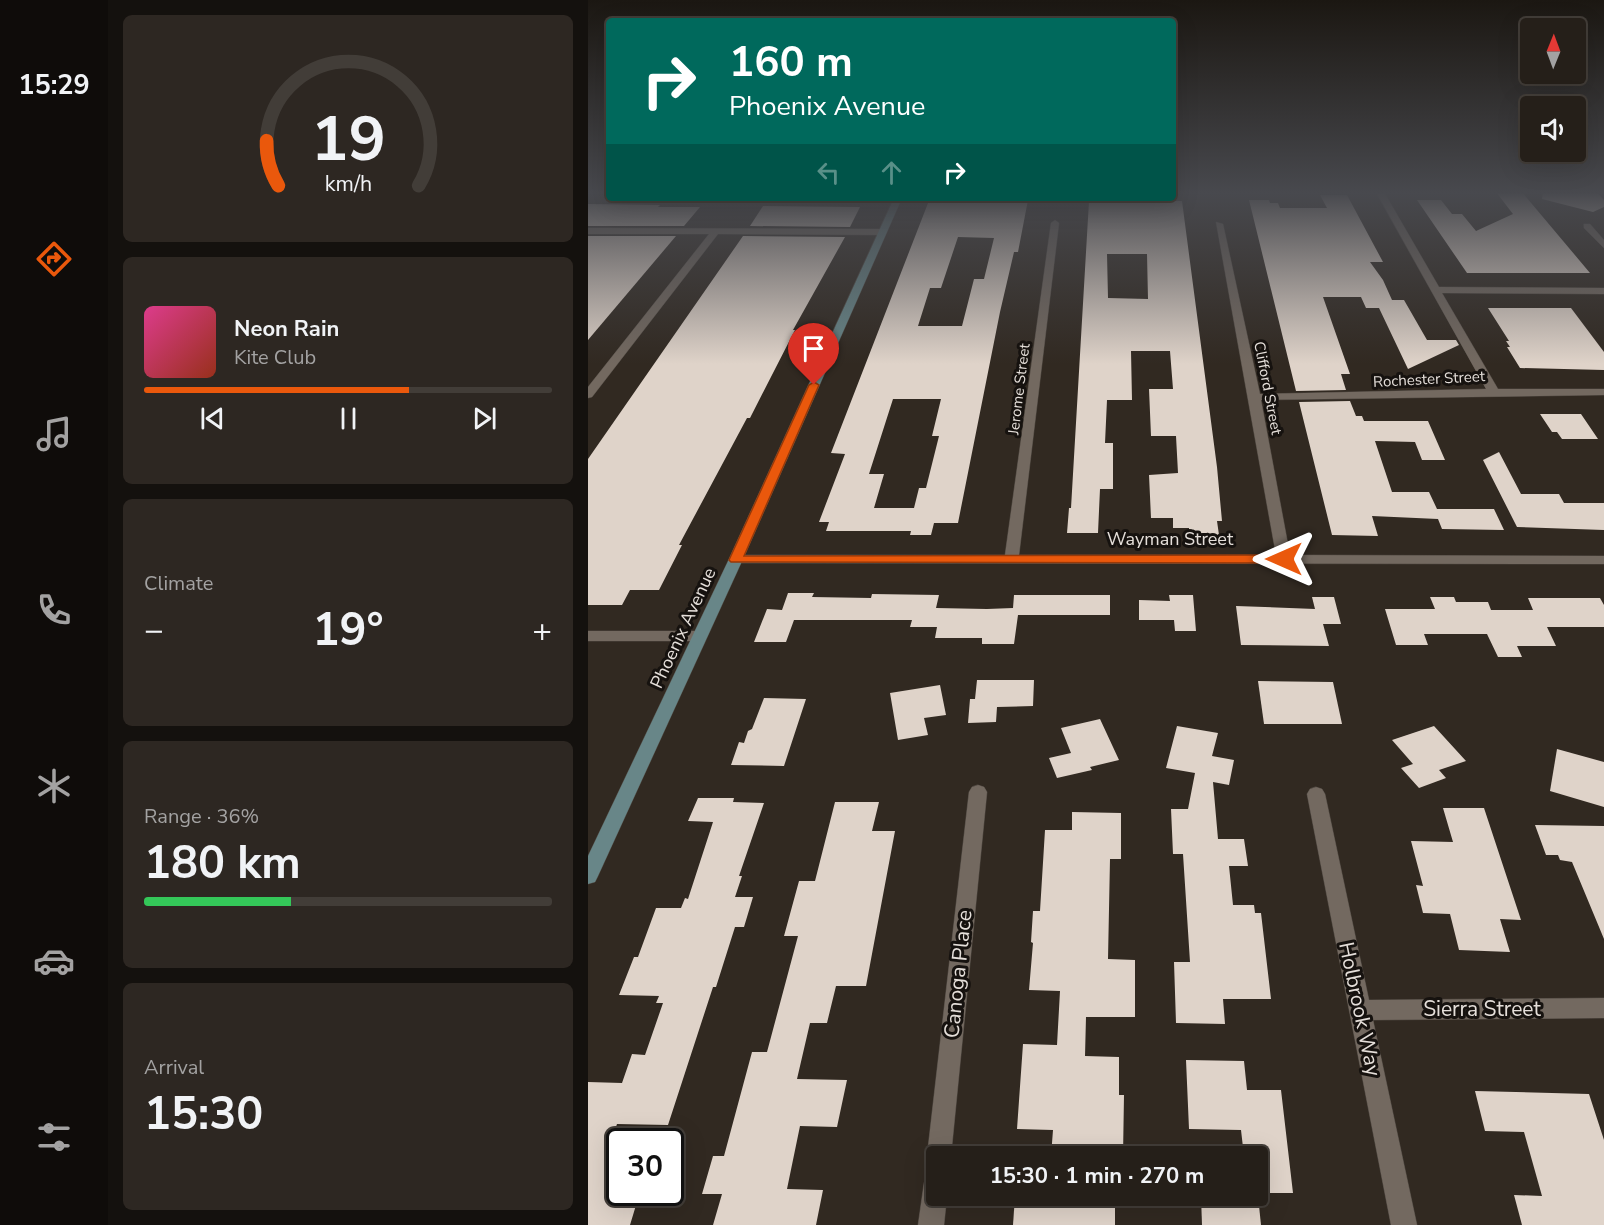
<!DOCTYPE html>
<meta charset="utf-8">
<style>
:root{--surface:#251f19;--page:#2d2722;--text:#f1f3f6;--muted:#a3a2a2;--line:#423d38;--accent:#ea580c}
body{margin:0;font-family:"Nunito Sans",sans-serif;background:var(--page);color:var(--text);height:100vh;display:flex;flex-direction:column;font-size:22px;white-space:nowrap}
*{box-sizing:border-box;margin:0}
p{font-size:20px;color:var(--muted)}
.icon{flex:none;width:33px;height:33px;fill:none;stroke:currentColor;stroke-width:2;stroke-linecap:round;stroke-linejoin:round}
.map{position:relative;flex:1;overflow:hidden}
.side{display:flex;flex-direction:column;gap:15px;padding:15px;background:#14110e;width:480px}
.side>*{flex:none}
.banner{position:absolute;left:18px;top:18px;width:570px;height:183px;border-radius:6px;box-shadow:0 6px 24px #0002,0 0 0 2px var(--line);background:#00695c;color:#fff;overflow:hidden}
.needle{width:39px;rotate:1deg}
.fabs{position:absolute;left:932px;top:18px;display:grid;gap:12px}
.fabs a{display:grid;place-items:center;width:66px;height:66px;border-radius:6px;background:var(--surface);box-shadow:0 6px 24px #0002,0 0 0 2px var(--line);font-size:30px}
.speed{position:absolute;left:18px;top:1128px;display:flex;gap:12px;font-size:30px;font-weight:700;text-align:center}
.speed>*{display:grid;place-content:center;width:78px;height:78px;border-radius:50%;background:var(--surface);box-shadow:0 6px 24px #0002,0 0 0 2px var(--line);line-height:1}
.speed .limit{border:3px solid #111;border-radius:9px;background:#fff;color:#111}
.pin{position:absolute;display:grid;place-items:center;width:51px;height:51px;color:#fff;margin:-62px -26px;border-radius:50% 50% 50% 0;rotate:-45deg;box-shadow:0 0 6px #0007}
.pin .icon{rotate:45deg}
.me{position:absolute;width:66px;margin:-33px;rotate:270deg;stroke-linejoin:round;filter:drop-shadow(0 0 4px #0008)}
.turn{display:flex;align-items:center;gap:21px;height:126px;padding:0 24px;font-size:27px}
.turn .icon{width:78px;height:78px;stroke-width:2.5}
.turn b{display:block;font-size:42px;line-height:51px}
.lanes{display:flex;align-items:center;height:57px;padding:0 24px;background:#0003;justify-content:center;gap:30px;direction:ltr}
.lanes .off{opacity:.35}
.big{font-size:45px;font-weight:700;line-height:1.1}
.side .tile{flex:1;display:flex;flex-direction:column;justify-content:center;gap:9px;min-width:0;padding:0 21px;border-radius:9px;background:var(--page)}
.side .dial{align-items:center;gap:0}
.dial svg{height:156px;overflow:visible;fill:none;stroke:var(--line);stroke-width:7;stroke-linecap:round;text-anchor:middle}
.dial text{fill:var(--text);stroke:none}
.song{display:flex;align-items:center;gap:18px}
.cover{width:72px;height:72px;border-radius:9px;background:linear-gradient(135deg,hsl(330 70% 55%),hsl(10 70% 35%))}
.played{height:6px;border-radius:3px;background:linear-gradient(90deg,var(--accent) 65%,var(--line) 65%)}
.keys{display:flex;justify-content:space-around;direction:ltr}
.heat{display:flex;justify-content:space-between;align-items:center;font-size:33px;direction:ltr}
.charge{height:9px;border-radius:4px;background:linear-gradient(90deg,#34c759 36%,var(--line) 0)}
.trip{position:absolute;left:338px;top:1146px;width:342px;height:60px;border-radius:6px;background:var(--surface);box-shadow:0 6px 24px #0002,0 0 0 2px var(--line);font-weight:700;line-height:60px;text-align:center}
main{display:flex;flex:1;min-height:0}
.dock{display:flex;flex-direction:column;width:108px;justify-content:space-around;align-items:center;background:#0f0c0a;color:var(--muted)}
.dock .icon{width:42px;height:42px}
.dock .current{color:var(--accent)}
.dock b{font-size:27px;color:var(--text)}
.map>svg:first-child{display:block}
.building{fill:#dfd3c9;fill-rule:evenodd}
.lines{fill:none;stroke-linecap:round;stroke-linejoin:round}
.street-casing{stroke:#4e4740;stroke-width:1}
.secondary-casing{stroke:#4e4740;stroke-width:1}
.street{fill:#736960;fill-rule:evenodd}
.secondary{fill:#688688;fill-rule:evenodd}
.route{fill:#ea580c;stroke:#983908;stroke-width:1.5}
.labels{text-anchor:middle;stroke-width:6;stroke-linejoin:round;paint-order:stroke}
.far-street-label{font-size:15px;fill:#e5dfda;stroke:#16120f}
.street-label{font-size:18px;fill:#e5dfda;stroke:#16120f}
.near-street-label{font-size:21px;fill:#e5dfda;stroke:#16120f}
</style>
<main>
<nav class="dock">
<b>15:29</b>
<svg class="icon current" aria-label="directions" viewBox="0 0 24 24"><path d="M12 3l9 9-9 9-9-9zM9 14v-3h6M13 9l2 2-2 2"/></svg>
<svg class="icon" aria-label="music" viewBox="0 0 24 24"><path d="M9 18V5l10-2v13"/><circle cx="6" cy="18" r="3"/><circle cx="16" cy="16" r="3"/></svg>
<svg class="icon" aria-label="phone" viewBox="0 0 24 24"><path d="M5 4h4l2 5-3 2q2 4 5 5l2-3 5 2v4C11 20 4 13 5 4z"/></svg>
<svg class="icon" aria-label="climate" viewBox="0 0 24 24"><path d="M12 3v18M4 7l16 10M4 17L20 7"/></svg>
<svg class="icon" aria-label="car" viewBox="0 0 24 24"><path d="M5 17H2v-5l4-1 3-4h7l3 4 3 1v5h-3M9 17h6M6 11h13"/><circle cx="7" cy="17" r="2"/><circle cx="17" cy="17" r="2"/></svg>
<svg class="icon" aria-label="filters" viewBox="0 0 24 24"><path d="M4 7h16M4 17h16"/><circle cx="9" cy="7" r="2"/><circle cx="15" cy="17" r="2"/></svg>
</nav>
<section class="side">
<div class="tile dial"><svg viewBox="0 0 100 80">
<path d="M14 69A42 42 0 1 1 86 69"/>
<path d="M14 69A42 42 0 0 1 8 46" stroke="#ea580c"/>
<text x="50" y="56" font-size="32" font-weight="700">19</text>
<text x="50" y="72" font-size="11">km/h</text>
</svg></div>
<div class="tile">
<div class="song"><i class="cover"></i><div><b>Neon Rain</b><p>Kite Club</p></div></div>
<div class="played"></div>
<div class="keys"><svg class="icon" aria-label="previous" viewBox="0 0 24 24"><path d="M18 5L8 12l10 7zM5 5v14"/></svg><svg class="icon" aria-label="pause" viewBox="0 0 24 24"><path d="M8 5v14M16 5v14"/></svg><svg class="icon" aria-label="next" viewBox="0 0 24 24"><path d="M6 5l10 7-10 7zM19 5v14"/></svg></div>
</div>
<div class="tile"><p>Climate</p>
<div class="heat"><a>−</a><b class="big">19°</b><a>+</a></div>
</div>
<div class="tile"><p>Range · 36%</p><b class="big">180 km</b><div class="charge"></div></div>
<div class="tile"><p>Arrival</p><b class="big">15:30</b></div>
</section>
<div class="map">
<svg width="1016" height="1225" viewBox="0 0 1016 1225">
<rect width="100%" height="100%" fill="#312921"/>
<!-- building -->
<g class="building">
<path d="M 908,192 L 934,192 L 1002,273 L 879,273 L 829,200 L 853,200 L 864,214 L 874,214 L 888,231 L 925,214 Z"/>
<path d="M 955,192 L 1009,192 L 1016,200 L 1016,207 L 1005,212 L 954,199 Z"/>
<path d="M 732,195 L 759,195 L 795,262 L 782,262 L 795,280 L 804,300 L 816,300 L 839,340 L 868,340 L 871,345 L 820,369 L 791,308 L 778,308 L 773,297 L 735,297 L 762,374 L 753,374 L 758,390 L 708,391 L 661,200 L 681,200 L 682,203 L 690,203 L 692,208 L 739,208 Z"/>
<path d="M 342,198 L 440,200 L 430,252 L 426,252 L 412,312 L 370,523 L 346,523 L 343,535 L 322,535 L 323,531 L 238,531 L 241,522 L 231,522 L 257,454 L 243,453 ZM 370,237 L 406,238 L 396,279 L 386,279 L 374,326 L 330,326 L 342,288 L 353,288 ZM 305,399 L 353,399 L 344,436 L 351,436 L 338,488 L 331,488 L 326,508 L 286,508 L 296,474 L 281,474 Z"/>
<path d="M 501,201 L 594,201 L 629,467 L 634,521 L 629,521 L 631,535 L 601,534 L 601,528 L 585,528 L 585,518 L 563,518 L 561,475 L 590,473 L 588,436 L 563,436 L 561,389 L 585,389 L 582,351 L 543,351 L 544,400 L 519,400 L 517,443 L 525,443 L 525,489 L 512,489 L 510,533 L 479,533 L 481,508 L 483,508 ZM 519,254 L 559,254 L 560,299 L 520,298 Z"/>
<path d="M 0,204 L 72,205 L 70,207 L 112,207 L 96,226 L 0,226 Z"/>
<path d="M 175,206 L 272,207 L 262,227 L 162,226 Z"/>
<path d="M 0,236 L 88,236 L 0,340 Z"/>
<path d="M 155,236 L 257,237 L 205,330 L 207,330 L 162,418 L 159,418 L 91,545 L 94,545 L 71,590 L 42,590 L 34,605 L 0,605 L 0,459 Z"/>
<path d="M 900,308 L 983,308 L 1016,352 L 1016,370 L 932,368 L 919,347 L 922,347 L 918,341 L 921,341 Z"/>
<path d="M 762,401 L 768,416 L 774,416 L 776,421 L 840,421 L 857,460 L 834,460 L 827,442 L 787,441 L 804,492 L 841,492 L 849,509 L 906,509 L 916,530 L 854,529 L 850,519 L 784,516 L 790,536 L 744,535 L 711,402 Z"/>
<path d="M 952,414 L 993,414 L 1010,439 L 974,439 L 969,432 L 964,432 Z"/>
<path d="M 911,452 L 933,494 L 971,494 L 976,503 L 1016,503 L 1016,530 L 929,527 L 895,460 Z"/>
<path d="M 200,593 L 226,593 L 224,597 L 283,598 L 284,594 L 351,595 L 348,608 L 399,609 L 425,608 L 426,595 L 522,595 L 522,615 L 430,615 L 426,644 L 394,644 L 394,638 L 347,638 L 349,627 L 322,627 L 324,620 L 206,620 L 198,642 L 166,642 L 179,609 L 194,610 Z"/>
<path d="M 581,595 L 605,595 L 608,631 L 587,631 L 586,620 L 551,620 L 551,600 L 582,601 Z"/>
<path d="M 724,597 L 746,597 L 753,624 L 735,624 L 741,646 L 653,645 L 648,606 L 727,609 Z"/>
<path d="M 842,597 L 866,597 L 868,602 L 900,602 L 903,610 L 945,610 L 940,598 L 1012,598 L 1016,605 L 1016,627 L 959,627 L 968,646 L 929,646 L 934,657 L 910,657 L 899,634 L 836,634 L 840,645 L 808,645 L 797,609 L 847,609 Z"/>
<path d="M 389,680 L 446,680 L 445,706 L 409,707 L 408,722 L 380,723 L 382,699 L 387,699 Z"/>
<path d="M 670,681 L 745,682 L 754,724 L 676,724 Z"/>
<path d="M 352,685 L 358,715 L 336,718 L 340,735 L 310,740 L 302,693 Z"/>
<path d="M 176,698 L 218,699 L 196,766 L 143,765 L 151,742 L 156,743 L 160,731 L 164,729 Z"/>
<path d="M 512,719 L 531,760 L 502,767 L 504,770 L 469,778 L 461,758 L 483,753 L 473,728 Z"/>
<path d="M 589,726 L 630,733 L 624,756 L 646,760 L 641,785 L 625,782 L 630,839 L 656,839 L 660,866 L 641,866 L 645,905 L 666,905 L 667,913 L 673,913 L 683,999 L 635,999 L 637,1024 L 588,1023 L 586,962 L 602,962 L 595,854 L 585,854 L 583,809 L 600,809 L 607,773 L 578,768 Z"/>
<path d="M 846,726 L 878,761 L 851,770 L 858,778 L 831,788 L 813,768 L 825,764 L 804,740 Z"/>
<path d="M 969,749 L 1016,762 L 1016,807 L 962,791 Z"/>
<path d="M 110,798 L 146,798 L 145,802 L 176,803 L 151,876 L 154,876 L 147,897 L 165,897 L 156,927 L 147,927 L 128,987 L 125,987 L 80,1125 L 29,1124 L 16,1161 L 32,1162 L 32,1192 L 52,1192 L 42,1225 L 0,1225 L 0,1082 L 34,1083 L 44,1054 L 57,1055 L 75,1003 L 68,1003 L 71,996 L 31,995 L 46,957 L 50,957 L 68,908 L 93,908 L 97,898 L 100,899 L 125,822 L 100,821 Z"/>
<path d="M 247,802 L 291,802 L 284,831 L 307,831 L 278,986 L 248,986 L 239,1023 L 222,1023 L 209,1079 L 259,1080 L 249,1127 L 212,1126 L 199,1189 L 235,1190 L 228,1225 L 125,1225 L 134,1194 L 114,1194 L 125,1156 L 136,1156 L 164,1052 L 179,1052 L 210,936 L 196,936 L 211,881 L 227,881 Z"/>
<path d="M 855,808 L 896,808 L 933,920 L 912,919 L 922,952 L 871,950 L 862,914 L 835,913 L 828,885 L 835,886 L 823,841 L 865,842 Z"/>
<path d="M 484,812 L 533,813 L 533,859 L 522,859 L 520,959 L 547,960 L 547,1017 L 498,1017 L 497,1056 L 531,1057 L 531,1095 L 536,1095 L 535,1156 L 463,1156 L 465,1130 L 429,1129 L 435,1044 L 469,1045 L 472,991 L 441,990 L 445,943 L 443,942 L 445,911 L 452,911 L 457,830 L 484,830 Z"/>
<path d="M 947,825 L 1016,826 L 1016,939 L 984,862 L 972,860 L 970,855 L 958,855 Z"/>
<path d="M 598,1060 L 656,1061 L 659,1090 L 693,1090 L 705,1193 L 669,1193 L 669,1156 L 656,1156 L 653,1130 L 601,1129 Z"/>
<path d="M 887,1091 L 1001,1094 L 1016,1140 L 1016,1225 L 934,1225 L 926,1195 L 954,1196 L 936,1132 L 897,1131 Z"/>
<path d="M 427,1196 L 527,1196 L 527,1225 L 425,1225 Z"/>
<path d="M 613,1196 L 670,1196 L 673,1225 L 614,1225 Z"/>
</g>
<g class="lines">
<!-- street casing -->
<g class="street-casing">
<g id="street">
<path d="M 788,192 L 796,192 L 851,287 L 1016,288 L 1016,294 L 854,293 L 910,389 L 1016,389 L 1016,395 L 673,400 L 702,555 L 1016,556 L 1016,564 L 148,563 L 141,559 L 148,555 L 417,555 L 463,223 L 467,220 L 471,223 L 431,555 L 688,555 L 628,222 L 635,224 L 672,394 L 898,389 Z"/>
<path d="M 996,224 L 1002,224 L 1016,240 L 1016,248 L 996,228 Z"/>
<path d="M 0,228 L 295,229 L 299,232 L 295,235 L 130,234 L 4,397 L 0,398 L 0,387 L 121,234 L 0,234 Z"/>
<path d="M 0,631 L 111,631 L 119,636 L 111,641 L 0,641 Z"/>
<path d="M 390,785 L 396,787 L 399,792 L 363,1156 L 348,1156 L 348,1167 L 343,1164 L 339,1156 L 381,792 L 384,787 Z"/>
<path d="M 728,787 L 734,789 L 737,794 L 781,1000 L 1016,998 L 1016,1018 L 785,1020 L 829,1225 L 803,1225 L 719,794 L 722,789 Z"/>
<path d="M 348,1171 L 348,1196 L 359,1196 L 356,1225 L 330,1225 L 336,1183 L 339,1174 Z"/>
</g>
</g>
<!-- secondary casing -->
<g class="secondary-casing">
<path id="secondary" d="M 306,198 L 314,198 L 155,559 L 10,876 L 7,882 L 0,884 L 0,856 L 141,559 Z"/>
</g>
<!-- street -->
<use href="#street" class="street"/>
<!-- secondary -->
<use href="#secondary" class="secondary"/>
</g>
<!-- sky -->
<linearGradient id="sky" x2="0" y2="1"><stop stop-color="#1b1712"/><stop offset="0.53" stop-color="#48494e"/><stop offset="1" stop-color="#48494e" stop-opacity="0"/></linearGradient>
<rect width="1016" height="364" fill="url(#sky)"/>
<!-- route -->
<path class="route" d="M 226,382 L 231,385 L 156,556 L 696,555 L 703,559 L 696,563 L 143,562 L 141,560 L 221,385 Z"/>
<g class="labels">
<!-- far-street labels -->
<g class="far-street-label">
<text transform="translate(841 379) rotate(-3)" y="5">Rochester Street</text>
<text transform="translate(680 388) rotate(79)" y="5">Clifford Street</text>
<text transform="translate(431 389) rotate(-83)" y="5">Jerome Street</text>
</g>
<!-- street labels -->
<g class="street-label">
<text x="582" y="545">Wayman Street</text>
<text transform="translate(95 628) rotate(-65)" y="6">Phoenix Avenue</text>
</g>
<!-- near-street labels -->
<g class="near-street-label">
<text transform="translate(370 974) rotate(-84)" y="7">Canoga Place</text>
<text transform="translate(772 1009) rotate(78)" y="7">Holbrook Way</text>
<text x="894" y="1016">Sierra Street</text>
</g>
</g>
</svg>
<div class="fabs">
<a><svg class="needle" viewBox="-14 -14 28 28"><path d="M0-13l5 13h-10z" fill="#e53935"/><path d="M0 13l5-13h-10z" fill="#a3a2a2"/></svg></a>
<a><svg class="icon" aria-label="sound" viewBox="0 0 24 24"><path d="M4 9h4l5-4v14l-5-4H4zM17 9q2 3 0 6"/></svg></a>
</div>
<div class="speed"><div class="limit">30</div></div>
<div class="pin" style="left:226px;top:385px;background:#d93025"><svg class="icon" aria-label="arrive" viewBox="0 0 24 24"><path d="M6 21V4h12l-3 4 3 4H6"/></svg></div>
<svg class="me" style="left:696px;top:559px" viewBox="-20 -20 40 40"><path d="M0-17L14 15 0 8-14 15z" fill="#ea580c" stroke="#fff" stroke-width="4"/></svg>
<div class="trip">15:30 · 1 min · 270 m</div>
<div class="banner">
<div class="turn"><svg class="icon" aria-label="right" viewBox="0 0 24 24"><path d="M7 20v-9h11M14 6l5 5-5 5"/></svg><div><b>160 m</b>Phoenix Avenue</div></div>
<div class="lanes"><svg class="icon off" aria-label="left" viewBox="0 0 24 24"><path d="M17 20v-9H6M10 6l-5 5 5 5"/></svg><svg class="icon off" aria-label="ahead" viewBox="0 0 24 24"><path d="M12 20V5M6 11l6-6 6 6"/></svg><svg class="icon" aria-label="right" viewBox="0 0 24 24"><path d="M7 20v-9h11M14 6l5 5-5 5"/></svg></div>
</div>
</div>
</main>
